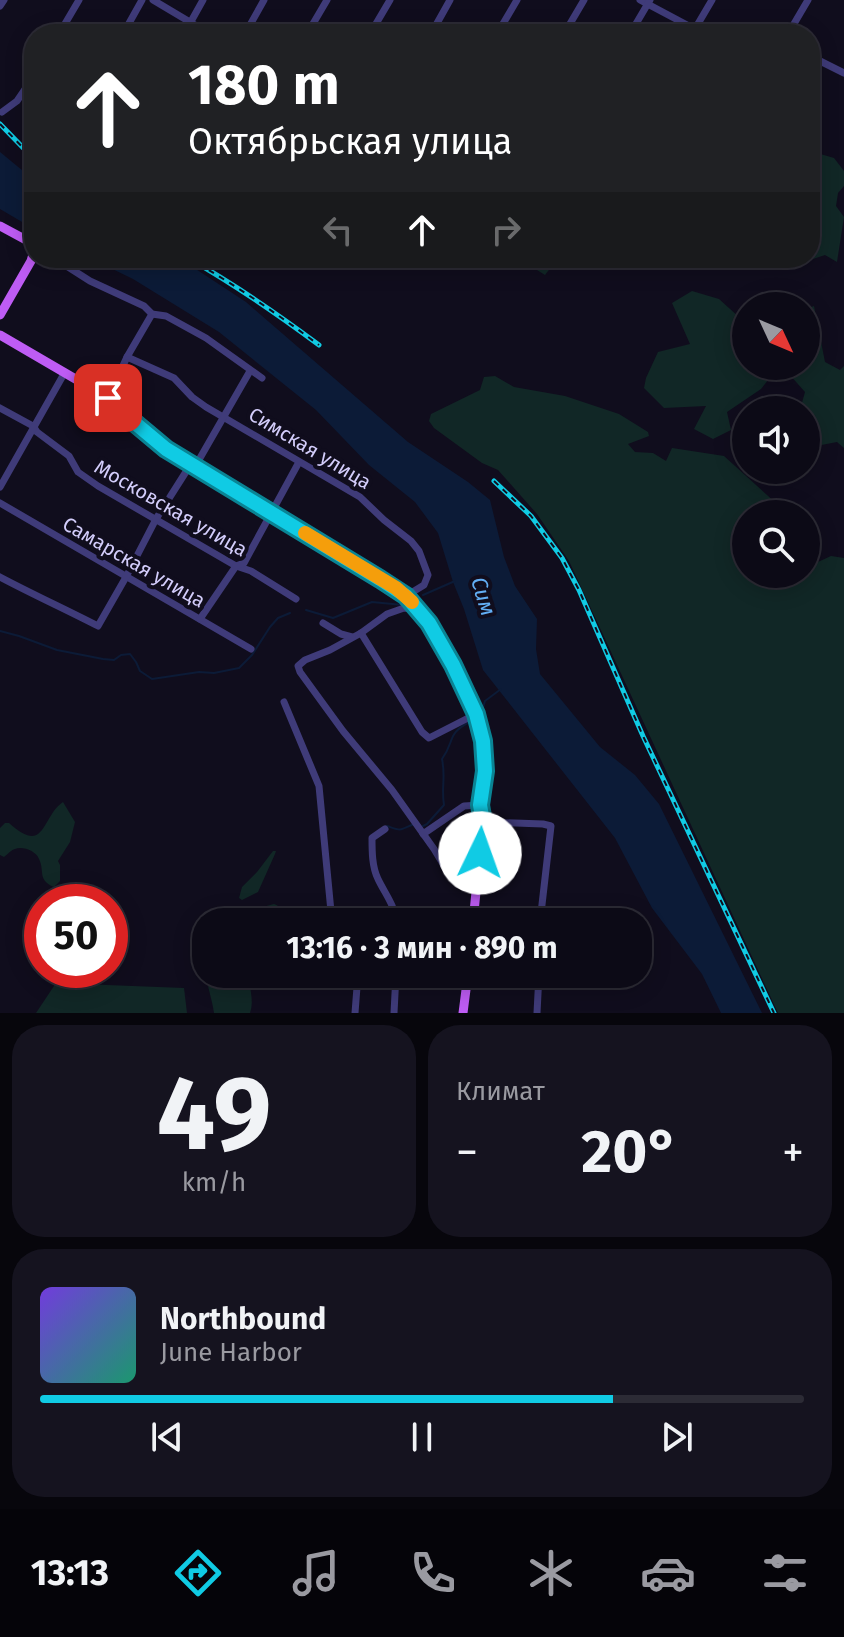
<!DOCTYPE html>
<html lang="ru">
<meta charset="utf-8">
<style>
:root{--surface:#0c0a16;--page:#15131f;--text:#f1f3f6;--muted:#9a9aa1;--line:#2c2b35;--accent:#10cbe4}
body{margin:0;font-family:"Fira Sans",sans-serif;background:var(--page);color:var(--text);height:100vh;display:flex;flex-direction:column;font-size:30px;white-space:nowrap}
*{box-sizing:border-box;margin:0}
p{font-size:26px;color:var(--muted)}
.icon{flex:none;width:44px;height:44px;fill:none;stroke:currentColor;stroke-width:2;stroke-linecap:round;stroke-linejoin:round}
.map{position:relative;height:1013px;overflow:hidden}
.sheet{display:flex;flex-direction:column;gap:12px;padding:12px;background:#07060c;flex:1}
.sheet>*{flex:none}
.hud{position:absolute;left:24px;top:24px;width:796px;height:244px;border-radius:32px;box-shadow:0 4px 20px #0003,0 0 0 2px var(--line);background:#202124;color:#fff;overflow:hidden}
.needle{width:52px;rotate:134deg}
.tools{position:absolute;left:732px;top:292px;display:grid;gap:16px}
.tools a{display:grid;place-items:center;width:88px;height:88px;border-radius:50%;background:var(--surface);box-shadow:0 4px 20px #0003,0 0 0 2px var(--line);font-size:40px}
.speed{position:absolute;left:24px;top:884px;display:flex;gap:16px;font-size:40px;font-weight:700;text-align:center}
.speed>*{display:grid;place-content:center;width:104px;height:104px;border-radius:50%;background:var(--surface);box-shadow:0 4px 20px #0003,0 0 0 2px var(--line);line-height:1}
.speed .limit{border:12px solid #d22;background:#fff;color:#111}
.pin{position:absolute;display:grid;place-items:center;width:68px;height:68px;color:#fff;margin:-34px;border-radius:16px;box-shadow:0 4px 12px #0006}
.me{position:absolute;width:88px;margin:-44px;rotate:3deg;stroke-linejoin:round;filter:drop-shadow(0 0 6px #0008)}
.turn{display:flex;align-items:center;gap:28px;height:168px;padding:0 32px;font-size:36px}
.turn .icon{width:104px;height:104px;stroke-width:2.5}
.turn b{display:block;font-size:56px;line-height:68px}
.lanes{display:flex;align-items:center;height:76px;padding:0 32px;background:#0003;justify-content:center;gap:40px;direction:ltr}
.lanes .off{opacity:.35}
.big{font-size:60px;font-weight:700;line-height:1.1}
.sheet .tile{flex:1;display:flex;flex-direction:column;justify-content:center;gap:12px;min-width:0;padding:0 28px;border-radius:32px;background:var(--page)}
.sheet .dial{align-items:center;gap:0}
.dial b{font-size:104px;line-height:1}
.song{display:flex;align-items:center;gap:24px}
.cover{width:96px;height:96px;border-radius:12px;background:linear-gradient(135deg,hsl(260 70% 55%),hsl(160 70% 35%))}
.played{height:8px;border-radius:4px;background:linear-gradient(90deg,var(--accent) 75%,var(--line) 75%)}
.keys{display:flex;justify-content:space-around;direction:ltr}
.heat{display:flex;justify-content:space-between;align-items:center;font-size:44px;direction:ltr}
.sheet .tiles{flex:1;display:grid;gap:12px;grid-template-columns:1fr 1fr}
.tile:last-child{grid-column:span 2}
.trip{position:absolute;left:192px;top:908px;width:460px;height:80px;border-radius:32px;background:var(--surface);box-shadow:0 4px 20px #0003,0 0 0 2px var(--line);font-weight:700;line-height:80px;text-align:center}
.dock{display:flex;height:128px;justify-content:space-around;align-items:center;background:#050409;color:var(--muted)}
.dock .icon{width:56px;height:56px}
.dock .current{color:var(--accent)}
.dock b{font-size:36px;color:var(--text)}
.map>svg:first-child{display:block}
.green{fill:#112726}
.water{fill:#0c1b37}
.lines{fill:none;stroke-linecap:round;stroke-linejoin:round}
.stream{stroke:#0c1b37;stroke-width:2}
.minor{stroke:#3f3b79;stroke-width:7}
.major{stroke:#be5cf4;stroke-width:9}
.rail-casing{stroke:#10cbe4;stroke-width:5}
.rail{stroke:#100d1d;stroke-width:2;stroke-dasharray:6;stroke-linecap:butt}
.route-casing{stroke:#0a8494;stroke-width:20}
.route{stroke:#10cbe4;stroke-width:14}
.slow{stroke:#f59e0b;stroke-width:14}
.labels{text-anchor:middle;stroke-width:8;stroke-linejoin:round;paint-order:stroke}
.street-label{font-size:20px;fill:#d3cdfb;stroke:#100d1d}
.water-label{font-size:22px;font-style:italic;fill:#62aef4;stroke:#100d1d}
</style>
<div class="map">
<svg width="844" height="1013" viewBox="0 0 844 1013">
<rect width="100%" height="100%" fill="#100d1d"/>
<!-- green -->
<g class="green">
<path d="M 817,153 L 834,158 L 844,171 L 844,186 L 838,193 L 836,206 L 844,217 L 837,262 L 825,255 L 810,260 L 809,258 L 810,163 Z"/>
<path d="M 528,258 L 558,258 L 545,275 L 529,265 Z"/>
<path d="M 692,291 L 719,299 L 740,318 L 746,316 L 746,366 L 779,366 L 761,389 L 727,412 L 731,430 L 713,439 L 694,429 L 706,406 L 664,408 L 644,388 L 646,378 L 658,352 L 690,344 L 672,303 Z"/>
<path d="M 814,306 L 825,362 L 840,370 L 844,366 L 844,448 L 837,442 L 806,448 L 806,410 L 800,410 L 805,392 L 782,366 L 806,366 L 806,309 Z"/>
<path d="M 495,376 L 514,387 L 565,396 L 619,414 L 648,432 L 649,436 L 628,444 L 635,452 L 653,453 L 666,461 L 672,448 L 724,456 L 788,514 L 746,514 L 746,574 L 806,574 L 806,543 L 810,558 L 818,562 L 831,556 L 844,558 L 844,1013 L 778,1013 L 569,561 L 537,514 L 498,470 L 482,463 L 434,428 L 429,421 L 431,414 L 480,390 L 484,377 Z"/>
<path d="M 63,802 L 75,822 L 70,842 L 58,861 L 60,865 L 60,881 L 54,887 C 37,880 45,871 39,859 C 36,851 23,846 15,849 C 11,850 8,854 4,857 L 0,855 L 0,828 L 5,823 L 9,823 C 46,856 41,817 63,802 Z"/>
<path d="M 273,851 L 276,851 L 275,854 L 258,892 L 242,900 L 239,898 L 242,887 L 257,872 Z"/>
<path d="M 274,904 C 282,907 288,913 286,922 L 222,922 L 243,912 Z"/>
<path d="M 206,966 L 206,974 L 250,974 C 248,988 255,999 250,1013 L 214,1013 C 212,997 205,982 206,966 Z"/>
<path d="M 56,983 L 184,988 L 187,1013 L 36,1013 Z"/>
</g>
<!-- water -->
<g class="water">
<path d="M 0,152 L 34,180 L 34,229 L 0,209 Z"/>
<path d="M 90,258 L 179,258 L 246,302 L 408,442 L 468,482 L 490,500 L 504,557 L 515,586 L 537,619 L 536,649 L 540,674 L 600,747 L 635,775 L 659,804 L 762,1013 L 721,1013 L 702,974 L 652,908 L 615,838 L 483,670 L 464,609 L 453,582 L 438,533 L 415,502 L 369,465 L 316,410 L 219,332 L 133,279 Z"/>
</g>
<g class="lines">
<!-- stream -->
<g class="stream">
<path d="M 423,595 L 455,581"/>
<path d="M 306,610 L 333,618 L 372,602 L 403,605"/>
<path d="M 0,631 L 19,636 L 57,650 L 103,659 L 114,660 L 121,655 L 130,654 L 136,662 L 140,671 L 152,679 L 199,672 L 214,673 L 239,668 L 252,655 L 270,627 L 278,618 L 290,613"/>
<path d="M 481,714 L 485,701 L 501,689"/>
<path d="M 387,826 C 402,831 398,831 414,824"/>
<path d="M 423,826 L 427,824 L 444,805 C 441,787 446,778 442,759 C 456,740 445,734 473,720"/>
</g>
<!-- minor -->
<g class="minor">
<path d="M 153,0 L 210,34"/>
<path d="M 640,0 L 704,34"/>
<path d="M 0,6 L 4,0"/>
<path d="M 59,34 L 79,0"/>
<path d="M 123,34 L 142,0"/>
<path d="M 184,34 L 203,0"/>
<path d="M 245,34 L 264,0"/>
<path d="M 307,34 L 327,0"/>
<path d="M 370,34 L 390,0"/>
<path d="M 431,34 L 450,0"/>
<path d="M 497,34 L 517,0"/>
<path d="M 564,34 L 584,0"/>
<path d="M 630,34 L 650,0"/>
<path d="M 692,34 L 712,0"/>
<path d="M 788,34 L 808,0"/>
<path d="M 810,56 L 844,73"/>
<path d="M 2,112 L 17,101 L 34,76"/>
<path d="M 54,258 L 90,281 L 144,306 L 152,314 L 166,316 L 206,338 L 262,378"/>
<path d="M 127,357 L 174,378 L 192,397 L 206,407 L 360,497 L 384,520 L 411,541 L 419,551 L 428,575 L 424,585 L 406,596"/>
<path d="M 108,398 L 127,357 L 152,314"/>
<path d="M 0,408 L 33,426 L 37,432 L 69,456 L 78,472 L 98,486 L 236,566 L 251,571 L 296,599"/>
<path d="M 0,487 L 65,372"/>
<path d="M 0,503 L 251,649"/>
<path d="M 0,577 C 32,594 65,609 98,626 L 126,577 L 156,519 L 189,467 L 196,465 L 250,371"/>
<path d="M 417,609 L 404,608 L 387,614 L 361,633 L 330,650 L 305,660 L 298,666 L 300,672 L 343,731 L 392,790 L 434,849 L 443,864 L 456,878 L 476,886"/>
<path d="M 200,619 L 236,566 L 244,563 L 299,462"/>
<path d="M 323,623 L 341,634 L 352,637"/>
<path d="M 361,633 L 422,732 L 429,738 L 476,714"/>
<path d="M 284,702 L 319,786 L 332,922"/>
<path d="M 483,822 L 543,824 L 551,826 L 540,922"/>
<path d="M 385,829 L 372,838 C 372,851 372,867 378,879 C 385,894 395,905 396,922"/>
<path d="M 423,834 L 464,806 L 480,805"/>
<path d="M 355,1013 L 358,974"/>
<path d="M 394,1013 L 396,974"/>
<path d="M 537,1013 L 539,974"/>
</g>
<!-- major -->
<g class="major">
<path d="M 0,226 L 28,241 L 34,251 L 31,261 L 0,315"/>
<path d="M 0,335 L 108,398 L 140,428 L 182,459 L 380,579 L 406,596 L 429,623 L 463,685 L 480,727 L 485,771 L 480,805 L 483,822 L 473,922"/>
<path d="M 463,1013 L 468,974"/>
</g>
<!-- rail casing -->
<g class="rail-casing">
<g id="rail">
<path d="M 0,124 L 34,159"/>
<path d="M 188,258 C 234,284 276,313 319,345"/>
<path d="M 494,481 L 531,516 L 562,558 L 579,590 L 643,736 L 774,1013"/>
</g>
</g>
<!-- rail -->
<use href="#rail" class="rail"/>
</g>
<g class="lines">
<!-- route casing -->
<g class="route-casing">
<path id="route" d="M 108,398 L 123,413 L 166,449 L 380,579 L 406,596 L 429,623 L 453,665 L 476,714 L 483,741 L 485,771 L 480,805 L 483,822 L 480,853"/>
</g>
<!-- route -->
<use href="#route" class="route"/>
<!-- slow -->
<path class="slow" d="M 305,533 L 396,588 L 412,602"/>
</g>
<g class="labels">
<!-- street labels -->
<g class="street-label">
<text transform="translate(310 448) rotate(31)" y="7">Симская улица</text>
<text transform="translate(171 508) rotate(30)" y="7">Московская улица</text>
<text transform="translate(134 562) rotate(30)" y="7">Самарская улица</text>
</g>
<!-- water labels -->
<g class="water-label">
<text transform="translate(484 596) rotate(73)" y="8">Сим</text>
</g>
</g>
</svg>
<div class="tools">
<a><svg class="needle" viewBox="-14 -14 28 28"><path d="M0-13l5 13h-10z" fill="#e53935"/><path d="M0 13l5-13h-10z" fill="#9a9aa1"/></svg></a>
<a><svg class="icon" aria-label="sound" viewBox="0 0 24 24"><path d="M4 9h4l5-4v14l-5-4H4zM17 9q2 3 0 6"/></svg></a>
<a><svg class="icon" aria-label="search" viewBox="0 0 24 24"><circle cx="10" cy="10" r="6"/><path d="M15 15l6 6"/></svg></a>
</div>
<div class="speed"><div class="limit">50</div></div>
<div class="pin" style="left:108px;top:398px;background:#d93025"><svg class="icon" aria-label="arrive" viewBox="0 0 24 24"><path d="M6 21V4h12l-3 4 3 4H6"/></svg></div>
<svg class="me" style="left:480px;top:853px" viewBox="-20 -20 40 40"><circle r="19" fill="#fff"/><path d="M0-13L10 11 0 6-10 11z" fill="#10cbe4"/></svg>
<div class="trip">13:16 · 3 мин · 890 m</div>
<div class="hud">
<div class="turn"><svg class="icon" aria-label="ahead" viewBox="0 0 24 24"><path d="M12 20V5M6 11l6-6 6 6"/></svg><div><b>180 m</b>Октябрьская улица</div></div>
<div class="lanes"><svg class="icon off" aria-label="left" viewBox="0 0 24 24"><path d="M17 20v-9H6M10 6l-5 5 5 5"/></svg><svg class="icon" aria-label="ahead" viewBox="0 0 24 24"><path d="M12 20V5M6 11l6-6 6 6"/></svg><svg class="icon off" aria-label="right" viewBox="0 0 24 24"><path d="M7 20v-9h11M14 6l5 5-5 5"/></svg></div>
</div>
</div>
<section class="sheet">
<div class="tiles">
<div class="tile dial"><b>49</b><p>km/h</p></div>
<div class="tile"><p>Климат</p>
<div class="heat"><a>−</a><b class="big">20°</b><a>+</a></div>
</div>
<div class="tile">
<div class="song"><i class="cover"></i><div><b>Northbound</b><p>June Harbor</p></div></div>
<div class="played"></div>
<div class="keys"><svg class="icon" aria-label="previous" viewBox="0 0 24 24"><path d="M18 5L8 12l10 7zM5 5v14"/></svg><svg class="icon" aria-label="pause" viewBox="0 0 24 24"><path d="M8 5v14M16 5v14"/></svg><svg class="icon" aria-label="next" viewBox="0 0 24 24"><path d="M6 5l10 7-10 7zM19 5v14"/></svg></div>
</div>
</div>
</section>
<nav class="dock">
<b>13:13</b>
<svg class="icon current" aria-label="directions" viewBox="0 0 24 24"><path d="M12 3l9 9-9 9-9-9zM9 14v-3h6M13 9l2 2-2 2"/></svg>
<svg class="icon" aria-label="music" viewBox="0 0 24 24"><path d="M9 18V5l10-2v13"/><circle cx="6" cy="18" r="3"/><circle cx="16" cy="16" r="3"/></svg>
<svg class="icon" aria-label="phone" viewBox="0 0 24 24"><path d="M5 4h4l2 5-3 2q2 4 5 5l2-3 5 2v4C11 20 4 13 5 4z"/></svg>
<svg class="icon" aria-label="climate" viewBox="0 0 24 24"><path d="M12 3v18M4 7l16 10M4 17L20 7"/></svg>
<svg class="icon" aria-label="car" viewBox="0 0 24 24"><path d="M5 17H2v-5l4-1 3-4h7l3 4 3 1v5h-3M9 17h6M6 11h13"/><circle cx="7" cy="17" r="2"/><circle cx="17" cy="17" r="2"/></svg>
<svg class="icon" aria-label="filters" viewBox="0 0 24 24"><path d="M4 7h16M4 17h16"/><circle cx="9" cy="7" r="2"/><circle cx="15" cy="17" r="2"/></svg>
</nav>
